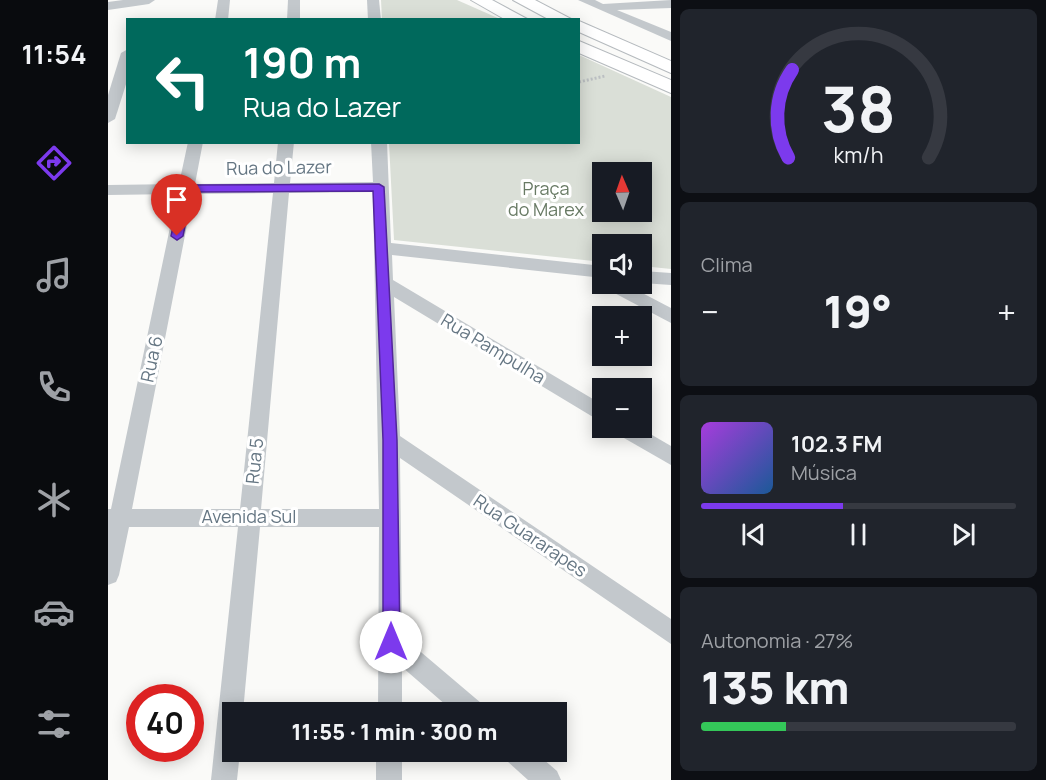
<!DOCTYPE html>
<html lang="pt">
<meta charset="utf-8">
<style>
:root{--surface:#171b24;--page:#20242c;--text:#f1f3f6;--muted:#9ea1a6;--line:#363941;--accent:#7c3aed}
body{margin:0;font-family:Manrope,sans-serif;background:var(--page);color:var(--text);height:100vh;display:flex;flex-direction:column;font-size:22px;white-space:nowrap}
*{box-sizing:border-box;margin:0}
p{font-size:20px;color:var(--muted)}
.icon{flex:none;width:33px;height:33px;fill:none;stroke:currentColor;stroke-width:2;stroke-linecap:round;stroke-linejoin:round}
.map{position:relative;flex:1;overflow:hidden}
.drawer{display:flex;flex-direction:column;gap:9px;padding:9px;background:#0d0f14;width:375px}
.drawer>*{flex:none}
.hud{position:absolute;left:18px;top:18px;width:454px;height:126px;border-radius:0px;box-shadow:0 3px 15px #0003;background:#00695c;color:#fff;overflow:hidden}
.needle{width:39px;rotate:358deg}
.buttons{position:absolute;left:484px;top:162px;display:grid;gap:12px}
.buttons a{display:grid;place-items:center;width:60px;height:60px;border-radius:0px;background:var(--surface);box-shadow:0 3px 15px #0003;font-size:30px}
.speed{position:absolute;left:18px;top:684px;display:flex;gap:12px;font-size:30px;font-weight:700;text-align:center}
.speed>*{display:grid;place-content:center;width:78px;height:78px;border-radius:50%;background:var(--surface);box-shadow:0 3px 15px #0003;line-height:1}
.speed .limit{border:9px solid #d22;background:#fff;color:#111}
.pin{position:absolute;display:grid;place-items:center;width:51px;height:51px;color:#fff;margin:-62px -26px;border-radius:50% 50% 50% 0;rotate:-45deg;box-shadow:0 0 6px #0007}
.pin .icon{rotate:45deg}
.me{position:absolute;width:66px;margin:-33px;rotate:0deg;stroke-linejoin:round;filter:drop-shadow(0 0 4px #0008)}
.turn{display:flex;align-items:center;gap:21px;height:126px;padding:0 18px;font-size:27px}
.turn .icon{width:78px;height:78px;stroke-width:2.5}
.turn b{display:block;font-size:42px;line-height:51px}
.big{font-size:45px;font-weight:800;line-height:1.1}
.drawer .widget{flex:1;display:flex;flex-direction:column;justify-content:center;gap:9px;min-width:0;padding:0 21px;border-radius:9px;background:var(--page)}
.drawer .dial{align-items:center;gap:0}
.dial svg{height:156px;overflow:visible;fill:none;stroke:var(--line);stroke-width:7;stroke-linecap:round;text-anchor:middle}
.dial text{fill:var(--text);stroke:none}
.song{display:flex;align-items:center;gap:18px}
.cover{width:72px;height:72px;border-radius:9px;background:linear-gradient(135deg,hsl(280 70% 55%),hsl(210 70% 35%))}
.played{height:6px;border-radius:3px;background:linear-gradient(90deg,var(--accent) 45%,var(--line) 45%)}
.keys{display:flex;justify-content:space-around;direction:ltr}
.heat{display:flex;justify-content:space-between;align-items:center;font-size:33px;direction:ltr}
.charge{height:9px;border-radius:4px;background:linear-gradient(90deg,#34c759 27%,var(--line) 0)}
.trip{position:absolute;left:114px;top:702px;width:345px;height:60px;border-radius:0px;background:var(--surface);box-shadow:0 3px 15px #0003;font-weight:800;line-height:60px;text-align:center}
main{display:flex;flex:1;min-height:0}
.tabs{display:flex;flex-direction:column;width:108px;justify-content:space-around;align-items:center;background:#090b0e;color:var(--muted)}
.tabs .icon{width:42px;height:42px}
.tabs .active{color:var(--accent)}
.tabs b{font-size:27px;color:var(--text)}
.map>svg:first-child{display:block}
.green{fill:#dadfd7;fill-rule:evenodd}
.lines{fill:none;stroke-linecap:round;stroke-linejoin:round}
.major-casing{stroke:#b5babe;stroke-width:2}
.path{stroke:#bbbfc2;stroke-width:3;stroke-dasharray:2 2;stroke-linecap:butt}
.minor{fill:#c3c8cc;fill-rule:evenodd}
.major{fill:#fff;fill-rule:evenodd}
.route{fill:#7c3aed;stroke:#51269a;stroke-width:1.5}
.labels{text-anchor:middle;stroke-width:6;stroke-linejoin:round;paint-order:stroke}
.street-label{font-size:18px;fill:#657683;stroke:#fff}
.park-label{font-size:18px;fill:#687a64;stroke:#fff}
</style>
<main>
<nav class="tabs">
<b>11:54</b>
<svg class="icon active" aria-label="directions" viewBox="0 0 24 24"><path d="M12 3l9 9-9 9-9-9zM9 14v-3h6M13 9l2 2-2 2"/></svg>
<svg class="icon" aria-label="music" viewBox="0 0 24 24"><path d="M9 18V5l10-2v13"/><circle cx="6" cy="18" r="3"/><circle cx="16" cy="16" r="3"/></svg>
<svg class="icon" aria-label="phone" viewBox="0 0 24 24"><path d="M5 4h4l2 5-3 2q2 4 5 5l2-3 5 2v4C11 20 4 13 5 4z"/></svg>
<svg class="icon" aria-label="climate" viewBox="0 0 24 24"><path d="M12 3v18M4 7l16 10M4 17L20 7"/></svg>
<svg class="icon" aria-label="car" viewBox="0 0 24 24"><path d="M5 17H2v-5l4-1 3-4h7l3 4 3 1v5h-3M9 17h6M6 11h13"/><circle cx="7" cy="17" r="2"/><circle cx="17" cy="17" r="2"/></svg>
<svg class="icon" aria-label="filters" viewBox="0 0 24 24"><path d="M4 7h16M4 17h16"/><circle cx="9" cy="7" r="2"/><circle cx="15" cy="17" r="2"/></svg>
</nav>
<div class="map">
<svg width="563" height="780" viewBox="0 0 563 780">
<rect width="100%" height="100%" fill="#fafaf8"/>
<!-- green -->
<g class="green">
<path d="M 273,0 L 349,0 L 392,19 L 274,19 Z"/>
<path d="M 471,55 L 563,97 L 563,269 L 534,266 L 534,244 L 495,244 L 495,262 L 286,240 L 281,143 L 471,142 ZM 534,172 L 534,212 L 495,212 L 495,172 Z"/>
</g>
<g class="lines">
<!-- major casing -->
<g class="major-casing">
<g id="major">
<path d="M 363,0 L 384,0 L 421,20 L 398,20 Z"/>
<path d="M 405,0 L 427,0 L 465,20 L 442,20 Z"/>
<path d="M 471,21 L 563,61 L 563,73 L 471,32 Z"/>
<path d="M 471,41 L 563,80 L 563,93 L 471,53 Z"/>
</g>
</g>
<!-- path -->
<path class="path" d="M 471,82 L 497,76"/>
<!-- minor -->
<g class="minor">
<path d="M 15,0 L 47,0 L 41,4 L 0,10 L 0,2 Z"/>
<path d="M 110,0 L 122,0 L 120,20 L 107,20 Z"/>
<path d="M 180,0 L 192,0 L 192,20 L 179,20 Z"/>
<path d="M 259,0 L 271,0 L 273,20 L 260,20 Z"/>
<path d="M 470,0 L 487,0 L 495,4 L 563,0 L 563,8 L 509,10 L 563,32 L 563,41 Z"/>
<path d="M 20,49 L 20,78 L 7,119 L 0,123 L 0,95 L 13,53 Z"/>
<path d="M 80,142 L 95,142 L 87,184 L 166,183 L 170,142 L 186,142 L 182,183 L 265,182 L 263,142 L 279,142 L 283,243 L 495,266 L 495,278 L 284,255 L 285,280 L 495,405 L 495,423 L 286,297 L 292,436 L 563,619 L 563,644 L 292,458 L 294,636 L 373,703 L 376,712 L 346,712 L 294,667 L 294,712 L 270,712 L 271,527 L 152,527 L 135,712 L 124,712 L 124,752 L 132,752 L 129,780 L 103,780 L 130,527 L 21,527 L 11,575 L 8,582 L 0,585 L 0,509 L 3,509 L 69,194 L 0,195 L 0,185 L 71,184 ZM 265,192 L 271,509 L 153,509 L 181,193 ZM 165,193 L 132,509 L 24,509 L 85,194 Z"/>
<path d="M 534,271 L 563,273 L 563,285 L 534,283 Z"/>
<path d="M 495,283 L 517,284 L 563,308 L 563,323 L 497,288 Z"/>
<path d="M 506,428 L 532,428 L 563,446 L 563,465 L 509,434 Z"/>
<rect x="268" y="752" width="26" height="28"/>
<path d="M 395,752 L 427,752 L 449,771 L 453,780 L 420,780 L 399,761 Z"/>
</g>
<!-- major -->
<use href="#major" class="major"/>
</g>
<!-- route -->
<path class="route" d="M 271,184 L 276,187 L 289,440 L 292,642 L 289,647 L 283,650 L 277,647 L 275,642 L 275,440 L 265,191 L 84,192 L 75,236 L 69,240 L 63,236 L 73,189 L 79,185 Z"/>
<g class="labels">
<!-- street labels -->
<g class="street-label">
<text transform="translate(171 168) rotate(-1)" y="6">Rua do Lazer</text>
<text transform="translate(385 349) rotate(31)" y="6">Rua Pampulha</text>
<text transform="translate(44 359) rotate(-78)" y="6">Rua 6</text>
<text transform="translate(147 461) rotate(-84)" y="6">Rua 5</text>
<text x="141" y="523">Avenida Sul</text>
<text transform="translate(422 536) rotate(34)" y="6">Rua Guararapes</text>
</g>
<!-- park labels -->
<g class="park-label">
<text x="438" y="195">Praça<tspan x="438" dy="21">do Marex</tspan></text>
</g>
</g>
</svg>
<div class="buttons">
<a><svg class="needle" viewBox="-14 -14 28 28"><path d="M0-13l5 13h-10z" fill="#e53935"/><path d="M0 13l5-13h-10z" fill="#9ea1a6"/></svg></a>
<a><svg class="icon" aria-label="sound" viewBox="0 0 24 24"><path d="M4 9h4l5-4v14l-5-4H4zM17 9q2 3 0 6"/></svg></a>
<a>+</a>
<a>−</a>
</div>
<div class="speed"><div class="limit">40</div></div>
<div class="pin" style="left:69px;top:236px;background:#d93025"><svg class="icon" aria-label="arrive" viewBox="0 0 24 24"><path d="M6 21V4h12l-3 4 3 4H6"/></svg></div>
<svg class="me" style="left:283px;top:642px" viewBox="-20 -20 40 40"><circle r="19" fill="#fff"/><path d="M0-13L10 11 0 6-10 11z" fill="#7c3aed"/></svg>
<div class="trip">11:55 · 1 min · 300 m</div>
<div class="hud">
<div class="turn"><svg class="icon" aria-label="left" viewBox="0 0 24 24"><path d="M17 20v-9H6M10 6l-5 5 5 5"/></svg><div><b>190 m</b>Rua do Lazer</div></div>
</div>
</div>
<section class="drawer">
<div class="widget dial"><svg viewBox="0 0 100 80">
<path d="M14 69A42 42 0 1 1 86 69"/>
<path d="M14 69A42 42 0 0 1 16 24" stroke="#7c3aed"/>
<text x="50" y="56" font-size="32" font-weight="700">38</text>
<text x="50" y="72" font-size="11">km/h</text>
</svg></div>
<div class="widget"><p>Clima</p>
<div class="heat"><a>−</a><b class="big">19°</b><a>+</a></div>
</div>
<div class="widget">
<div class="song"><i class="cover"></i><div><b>102.3 FM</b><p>Música</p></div></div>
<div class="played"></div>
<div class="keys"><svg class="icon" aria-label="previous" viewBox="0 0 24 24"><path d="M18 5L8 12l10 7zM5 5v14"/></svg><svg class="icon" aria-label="pause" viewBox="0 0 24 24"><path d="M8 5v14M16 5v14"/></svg><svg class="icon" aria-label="next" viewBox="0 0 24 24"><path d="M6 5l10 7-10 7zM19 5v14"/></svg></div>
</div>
<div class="widget"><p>Autonomia · 27%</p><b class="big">135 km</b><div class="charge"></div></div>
</section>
</main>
